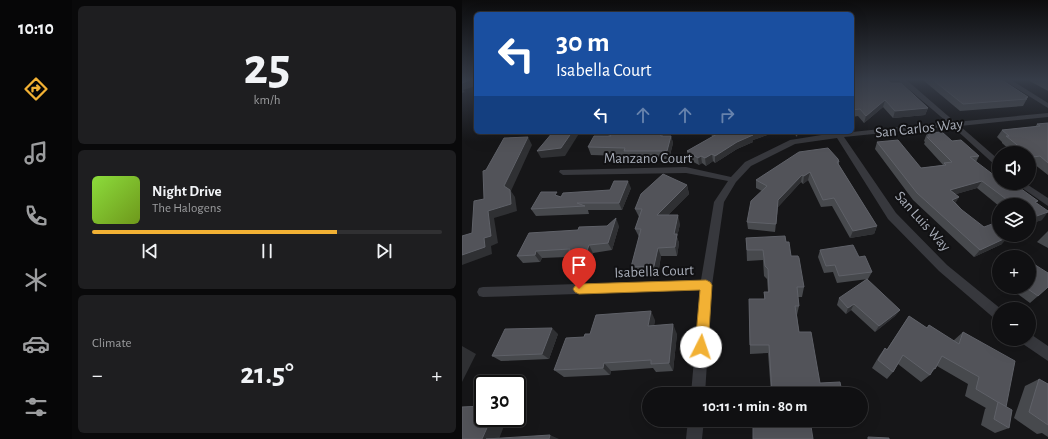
<!DOCTYPE html>
<meta charset="utf-8">
<style>
:root{--surface:#101012;--page:#1e1e20;--text:#f1f3f6;--muted:#9c9d9f;--line:#303032;--accent:#f2b134}
body{margin:0;font-family:"Alegreya Sans",sans-serif;background:var(--page);color:var(--text);height:100vh;display:flex;flex-direction:column;font-size:15px;white-space:nowrap}
*{box-sizing:border-box;margin:0}
p{font-size:13px;color:var(--muted)}
.icon{flex:none;width:22px;height:22px;fill:none;stroke:currentColor;stroke-width:2;stroke-linecap:round;stroke-linejoin:round}
.map{position:relative;flex:1;overflow:hidden}
.drawer{display:flex;flex-direction:column;gap:6px;padding:6px;background:#09090a;width:390px}
.drawer>*{flex:none}
.hud{position:absolute;left:12px;top:12px;width:380px;height:122px;border-radius:6px;box-shadow:0 4px 16px #0002,0 0 0 1px var(--line);background:#1a4fa0;color:#fff;overflow:hidden}
.controls{position:absolute;left:530px;top:146px;display:grid;gap:8px}
.controls a{display:grid;place-items:center;width:44px;height:44px;border-radius:50%;background:var(--surface);box-shadow:0 4px 16px #0002,0 0 0 1px var(--line);font-size:20px}
.speed{position:absolute;left:12px;top:375px;display:flex;gap:8px;font-size:20px;font-weight:700;text-align:center}
.speed>*{display:grid;place-content:center;width:52px;height:52px;border-radius:50%;background:var(--surface);box-shadow:0 4px 16px #0002,0 0 0 1px var(--line);line-height:1}
.speed .limit{border:2px solid #111;border-radius:6px;background:#fff;color:#111}
.pin{position:absolute;display:grid;place-items:center;width:34px;height:34px;color:#fff;margin:-41px -17px;border-radius:50% 50% 50% 0;rotate:-45deg;box-shadow:0 0 4px #0007}
.pin .icon{rotate:45deg}
.me{position:absolute;width:44px;margin:-22px;rotate:4deg;stroke-linejoin:round;filter:drop-shadow(0 0 3px #0008)}
.turn{display:flex;align-items:center;gap:14px;height:84px;padding:0 16px;font-size:18px}
.turn .icon{width:52px;height:52px;stroke-width:2.5}
.turn b{display:block;font-size:28px;line-height:34px}
.lanes{display:flex;align-items:center;height:38px;padding:0 16px;background:#0003;justify-content:center;gap:20px;direction:ltr}
.lanes .off{opacity:.35}
.big{font-size:30px;font-weight:700;line-height:1.1}
.drawer .widget{flex:1;display:flex;flex-direction:column;justify-content:center;gap:6px;min-width:0;padding:0 14px;border-radius:6px;background:var(--page)}
.drawer .dial{align-items:center;gap:0}
.dial b{font-size:52px;line-height:1}
.song{display:flex;align-items:center;gap:12px}
.cover{width:48px;height:48px;border-radius:6px;background:linear-gradient(135deg,hsl(90 70% 55%),hsl(80 70% 35%))}
.played{height:4px;border-radius:2px;background:linear-gradient(90deg,var(--accent) 70%,var(--line) 70%)}
.keys{display:flex;justify-content:space-around;direction:ltr}
.heat{display:flex;justify-content:space-between;align-items:center;font-size:22px;direction:ltr}
.trip{position:absolute;left:180px;top:387px;width:226px;height:40px;border-radius:20px;background:var(--surface);box-shadow:0 4px 16px #0002,0 0 0 1px var(--line);font-weight:700;line-height:40px;text-align:center}
main{display:flex;flex:1;min-height:0}
.tabs{display:flex;flex-direction:column;width:72px;justify-content:space-around;align-items:center;background:#060607;color:var(--muted)}
.tabs .icon{width:28px;height:28px}
.tabs .on{color:var(--accent)}
.tabs b{font-size:18px;color:var(--text)}
.map>svg:first-child{display:block}
.lines{fill:none;stroke-linecap:round;stroke-linejoin:round}
.street{fill:#37383d;fill-rule:evenodd}
.wall{fill:#47494d}
.shaded-wall{fill:#2f3033}
.building{fill:#525359;stroke:#5f6168}
.route{fill:#f2b134;stroke:#9d7322}
.labels{text-anchor:middle;stroke-width:4;stroke-linejoin:round;paint-order:stroke}
.street-label{font-size:15px;fill:#a8adb8;stroke:#111113}
</style>
<main>
<nav class="tabs">
<b>10:10</b>
<svg class="icon on" aria-label="directions" viewBox="0 0 24 24"><path d="M12 3l9 9-9 9-9-9zM9 14v-3h6M13 9l2 2-2 2"/></svg>
<svg class="icon" aria-label="music" viewBox="0 0 24 24"><path d="M9 18V5l10-2v13"/><circle cx="6" cy="18" r="3"/><circle cx="16" cy="16" r="3"/></svg>
<svg class="icon" aria-label="phone" viewBox="0 0 24 24"><path d="M5 4h4l2 5-3 2q2 4 5 5l2-3 5 2v4C11 20 4 13 5 4z"/></svg>
<svg class="icon" aria-label="climate" viewBox="0 0 24 24"><path d="M12 3v18M4 7l16 10M4 17L20 7"/></svg>
<svg class="icon" aria-label="car" viewBox="0 0 24 24"><path d="M5 17H2v-5l4-1 3-4h7l3 4 3 1v5h-3M9 17h6M6 11h13"/><circle cx="7" cy="17" r="2"/><circle cx="17" cy="17" r="2"/></svg>
<svg class="icon" aria-label="filters" viewBox="0 0 24 24"><path d="M4 7h16M4 17h16"/><circle cx="9" cy="7" r="2"/><circle cx="15" cy="17" r="2"/></svg>
</nav>
<section class="drawer">
<div class="widget dial"><b>25</b><p>km/h</p></div>
<div class="widget">
<div class="song"><i class="cover"></i><div><b>Night Drive</b><p>The Halogens</p></div></div>
<div class="played"></div>
<div class="keys"><svg class="icon" aria-label="previous" viewBox="0 0 24 24"><path d="M18 5L8 12l10 7zM5 5v14"/></svg><svg class="icon" aria-label="pause" viewBox="0 0 24 24"><path d="M8 5v14M16 5v14"/></svg><svg class="icon" aria-label="next" viewBox="0 0 24 24"><path d="M6 5l10 7-10 7zM19 5v14"/></svg></div>
</div>
<div class="widget"><p>Climate</p>
<div class="heat"><a>−</a><b class="big">21.5°</b><a>+</a></div>
</div>
</section>
<div class="map">
<svg width="586" height="439" viewBox="0 0 586 439">
<rect width="100%" height="100%" fill="#161618"/>
<g class="lines">
<!-- street -->
<g class="street">
<path d="M 436,80 L 444,80 L 448,83 L 493,122 L 586,113 L 586,117 L 498,126 L 537,160 L 537,167 L 534,166 L 490,126 L 382,137 L 434,213 L 485,265 L 539,309 L 537,309 L 537,321 L 533,319 L 477,271 L 426,219 L 375,138 L 333,144 L 289,166 L 274,182 L 262,202 L 250,285 L 243,394 L 229,394 L 238,290 L 21,297 L 17,296 L 15,292 L 17,288 L 21,287 L 239,280 L 252,202 L 266,181 L 224,173 L 101,175 L 97,172 L 98,170 L 224,167 L 269,177 L 283,162 L 328,140 L 372,133 L 371,132 L 390,132 L 485,122 Z"/>
<path d="M 541,80 L 549,80 L 586,103 L 586,108 Z"/>
<path d="M 553,183 L 563,183 L 586,198 L 586,206 Z"/>
<path d="M 567,333 L 586,346 L 586,361 L 561,344 L 559,339 L 567,339 Z"/>
<path d="M 226,420 L 242,420 L 240,439 L 224,439 Z"/>
</g>
</g>
<!-- wall -->
<g class="wall">
<path d="M 390,80 L 429,83 L 466,108 L 463,115 L 431,118 L 421,107 L 402,123 L 396,116 L 390,117 Z"/>
<path d="M 461,80 L 540,80 L 566,97 L 561,106 L 498,111 Z"/>
<path d="M 566,80 L 586,80 L 586,91 Z"/>
<path d="M 586,123 L 586,175 L 572,164 L 567,164 L 567,153 L 551,153 L 540,143 L 540,142 L 535,137 L 540,130 L 573,127 L 575,124 Z"/>
<path d="M 144,132 L 201,132 L 201,136 L 209,136 L 211,143 L 207,159 L 164,159 L 163,156 L 129,155 L 126,147 L 147,136 Z"/>
<path d="M 249,132 L 314,132 L 291,140 L 291,142 L 275,149 L 253,163 L 251,161 L 244,166 L 240,163 L 237,165 L 226,159 L 225,151 L 250,137 Z"/>
<path d="M 331,132 L 336,132 L 335,137 Z"/>
<path d="M 465,133 L 490,141 L 517,156 L 514,162 L 537,183 L 574,203 L 580,220 L 567,224 L 567,205 L 537,205 L 537,206 L 515,188 L 494,194 L 494,203 L 500,210 L 540,244 L 512,257 L 451,200 L 413,149 L 415,142 L 459,168 L 481,165 L 462,144 L 463,142 L 462,141 Z"/>
<path d="M 377,162 L 377,165 L 415,226 L 412,234 L 388,238 L 370,206 L 359,207 L 346,180 L 341,184 L 339,182 L 316,207 L 313,232 L 286,229 L 285,222 L 300,191 L 294,188 L 294,180 Z"/>
<path d="M 225,185 L 227,194 L 206,215 L 218,224 L 215,237 L 217,243 L 215,256 L 199,256 L 196,274 L 173,275 L 169,267 L 177,237 L 173,229 L 177,217 L 173,209 Z"/>
<path d="M 169,188 L 160,210 L 126,210 L 127,214 L 74,216 L 69,209 L 97,196 L 99,197 L 148,190 Z"/>
<path d="M 157,226 L 150,250 L 131,253 L 127,266 L 108,267 L 103,260 L 105,257 L 80,258 L 78,262 L 61,263 L 55,256 L 116,230 Z"/>
<path d="M 586,231 L 586,248 L 575,242 Z"/>
<path d="M 284,238 L 324,242 L 329,256 L 342,287 L 340,297 L 336,297 L 337,306 L 335,315 L 337,332 L 358,383 L 380,392 L 379,394 L 309,394 L 306,353 L 288,354 L 287,299 L 302,299 L 302,292 L 306,292 L 305,279 L 302,276 L 301,260 L 285,261 Z"/>
<path d="M 358,250 L 397,257 L 410,272 L 406,279 L 375,283 L 371,272 L 362,273 L 356,257 Z"/>
<path d="M 546,287 L 567,287 L 576,296 L 568,303 Z"/>
<path d="M 377,298 L 438,310 L 433,316 L 413,332 L 389,310 L 384,314 L 375,305 Z"/>
<path d="M 447,316 L 465,328 L 467,325 L 491,341 L 501,332 L 544,407 L 547,428 L 533,433 L 519,425 L 523,409 L 524,408 L 503,396 L 506,384 L 475,366 L 473,369 L 469,373 L 468,375 L 459,382 L 436,364 L 431,372 L 425,379 L 410,368 L 417,356 L 423,348 L 425,349 Z"/>
<path d="M 193,320 L 192,325 L 215,334 L 211,371 L 194,372 L 191,368 L 149,371 L 148,375 L 102,377 L 92,370 L 122,337 L 128,334 Z"/>
<path d="M 96,334 L 87,359 L 39,361 L 30,356 Z"/>
<path d="M 577,379 L 586,384 L 586,437 L 580,433 L 575,434 L 552,418 L 563,386 Z"/>
</g>
<!-- shaded-wall -->
<g class="shaded-wall">
<path d="M 8,80 L 14,80 L 14,86 L 1,90 L 3,92 L 0,93 L 0,83 Z"/>
<path d="M 423,100 L 421,107 L 402,123 L 404,116 Z"/>
<path d="M 466,108 L 463,115 L 431,118 L 433,111 Z"/>
<path d="M 110,132 L 118,132 L 103,156 L 79,158 L 75,151 Z"/>
<path d="M 199,132 L 201,132 L 200,143 L 199,136 Z"/>
<path d="M 292,132 L 314,132 L 291,140 L 291,142 L 275,149 L 253,163 L 253,156 L 288,133 Z"/>
<path d="M 209,136 L 211,143 L 207,159 L 205,151 Z"/>
<path d="M 66,137 L 70,145 L 49,191 L 53,197 L 55,211 L 32,218 L 36,243 L 29,246 L 30,254 L 0,265 L 0,255 L 22,238 L 26,211 L 42,186 Z"/>
<path d="M 250,154 L 251,161 L 244,166 L 243,158 Z"/>
<path d="M 239,156 L 240,163 L 237,165 L 236,158 Z"/>
<path d="M 348,172 L 346,180 L 341,184 L 342,176 Z"/>
<path d="M 340,175 L 339,182 L 316,207 L 313,232 L 316,200 Z"/>
<path d="M 166,181 L 169,188 L 160,210 L 157,203 Z"/>
<path d="M 520,181 L 515,188 L 484,197 L 488,190 Z"/>
<path d="M 225,185 L 227,194 L 198,223 L 195,215 Z"/>
<path d="M 497,197 L 493,204 L 490,200 Z"/>
<path d="M 586,212 L 580,220 L 567,224 L 567,221 L 569,218 Z"/>
<path d="M 216,215 L 218,224 L 215,237 L 217,243 L 215,256 L 213,247 L 212,234 Z"/>
<path d="M 154,218 L 157,226 L 150,250 L 146,243 Z"/>
<path d="M 415,226 L 412,234 L 388,238 L 391,231 Z"/>
<path d="M 546,237 L 540,244 L 512,257 L 518,250 Z"/>
<path d="M 127,245 L 131,253 L 127,266 L 122,259 Z"/>
<path d="M 196,248 L 199,256 L 196,274 L 192,266 Z"/>
<path d="M 74,251 L 80,258 L 78,262 L 73,255 Z"/>
<path d="M 392,304 L 389,310 L 384,314 L 386,308 Z"/>
<path d="M 438,310 L 433,316 L 413,332 L 417,326 Z"/>
<path d="M 189,311 L 193,320 L 191,335 L 186,326 Z"/>
<path d="M 211,324 L 215,334 L 211,371 L 207,363 Z"/>
<path d="M 90,328 L 96,334 L 87,359 L 80,354 Z"/>
<path d="M 0,346 L 14,354 L 0,382 Z"/>
<path d="M 142,363 L 149,371 L 148,375 L 141,368 Z"/>
<path d="M 23,418 L 40,418 L 37,424 L 42,426 L 37,439 L 20,439 L 22,421 Z"/>
<path d="M 88,435 L 97,439 L 87,439 Z"/>
</g>
<!-- building -->
<g class="building">
<path d="M 0,80 L 8,80 L 0,83 Z"/>
<path d="M 390,80 L 425,80 L 429,83 L 439,83 L 466,108 L 433,111 L 423,100 L 404,116 L 398,109 L 390,110 Z"/>
<path d="M 471,80 L 540,80 L 566,97 L 563,98 L 565,99 L 501,104 Z"/>
<path d="M 586,123 L 586,163 L 578,156 L 571,157 L 567,154 L 567,153 L 565,153 L 544,136 L 547,136 L 540,130 L 578,126 L 575,124 Z"/>
<path d="M 91,132 L 110,132 L 99,148 L 75,151 Z"/>
<path d="M 146,132 L 199,132 L 199,136 L 209,136 L 205,151 L 162,151 L 163,148 L 126,147 L 132,136 L 149,136 Z"/>
<path d="M 252,132 L 292,132 L 288,133 L 291,135 L 275,142 L 253,156 L 250,154 L 243,158 L 239,156 L 236,158 L 225,151 L 255,134 Z"/>
<path d="M 480,132 L 490,141 L 499,140 L 517,156 L 508,157 L 537,179 L 537,183 L 551,183 L 576,201 L 573,202 L 586,211 L 586,212 L 569,218 L 567,216 L 567,205 L 552,205 L 520,181 L 488,190 L 497,197 L 490,200 L 500,210 L 522,227 L 530,224 L 537,229 L 537,235 L 544,235 L 546,237 L 518,250 L 455,193 L 415,142 L 436,140 L 459,168 L 484,165 L 482,163 L 490,162 L 465,137 L 468,137 L 465,133 Z"/>
<path d="M 66,137 L 42,186 L 48,190 L 49,204 L 26,211 L 29,236 L 22,238 L 23,247 L 0,255 L 0,236 L 10,233 L 12,201 L 22,199 L 21,171 L 24,170 L 42,138 Z"/>
<path d="M 366,148 L 376,159 L 377,162 L 375,162 L 415,226 L 391,231 L 372,198 L 361,200 L 348,172 L 342,176 L 340,175 L 316,200 L 314,224 L 285,222 L 289,201 L 305,186 L 294,180 L 337,152 Z"/>
<path d="M 201,174 L 225,185 L 195,215 L 216,215 L 212,234 L 215,234 L 213,247 L 196,248 L 192,266 L 169,267 L 179,229 L 173,229 L 180,209 L 173,209 L 179,194 Z"/>
<path d="M 152,181 L 166,181 L 157,203 L 115,203 L 123,206 L 69,209 L 79,192 L 95,192 L 93,195 L 99,197 L 101,193 L 148,190 Z"/>
<path d="M 154,218 L 146,243 L 127,245 L 122,259 L 103,260 L 108,249 L 74,251 L 73,255 L 55,256 L 67,233 L 116,230 L 117,227 L 145,226 Z"/>
<path d="M 323,236 L 324,242 L 327,242 L 329,256 L 336,256 L 337,258 L 342,287 L 335,287 L 337,306 L 333,306 L 337,332 L 349,332 L 358,383 L 378,382 L 380,392 L 363,393 L 363,394 L 310,394 L 307,345 L 288,345 L 287,299 L 303,299 L 302,292 L 307,292 L 306,269 L 303,266 L 301,250 L 285,250 L 284,238 Z"/>
<path d="M 391,245 L 397,257 L 403,256 L 410,272 L 377,276 L 373,265 L 364,266 L 358,250 Z"/>
<path d="M 558,255 L 561,257 L 556,257 Z"/>
<path d="M 567,261 L 586,273 L 586,287 L 576,296 L 563,287 L 567,287 Z"/>
<path d="M 405,279 L 438,310 L 417,326 L 392,304 L 386,308 L 377,298 Z"/>
<path d="M 189,311 L 186,326 L 211,324 L 207,363 L 189,364 L 189,360 L 142,363 L 141,368 L 92,370 L 104,338 L 122,337 L 123,334 L 128,334 L 134,315 Z"/>
<path d="M 447,316 L 465,328 L 467,325 L 497,344 L 501,332 L 553,361 L 544,407 L 514,389 L 517,377 L 480,356 L 473,369 L 472,368 L 468,375 L 441,355 L 431,372 L 416,360 L 423,348 L 425,350 Z"/>
<path d="M 90,328 L 80,354 L 30,356 L 43,329 Z"/>
<path d="M 577,379 L 586,384 L 586,425 L 567,412 Z"/>
<path d="M 536,402 L 550,410 L 547,428 L 532,419 Z"/>
<path d="M 21,406 L 21,418 L 23,418 L 22,421 L 28,421 L 20,439 L 0,439 L 0,407 Z"/>
<path d="M 311,420 L 348,420 L 351,439 L 291,439 L 291,422 Z"/>
<path d="M 88,435 L 87,439 L 24,439 Z"/>
<path d="M 406,437 L 427,438 L 427,439 L 406,439 Z"/>
</g>
<!-- sky -->
<linearGradient id="sky" x2="0" y2="1"><stop stop-color="#0c0c0d"/><stop offset="0.56" stop-color="#363c48"/><stop offset="1" stop-color="#363c48" stop-opacity="0"/></linearGradient>
<rect width="586" height="142" fill="url(#sky)"/>
<!-- route -->
<path class="route" d="M 244,280 L 248,282 L 250,285 L 246,347 L 244,352 L 239,353 L 235,352 L 233,347 L 238,290 L 117,294 L 113,292 L 111,289 L 113,286 L 117,284 Z"/>
<g class="labels">
<!-- street labels -->
<g class="street-label">
<text transform="translate(457 128) rotate(-6)" y="5">San Carlos Way</text>
<text x="186" y="163">Manzano Court</text>
<text transform="translate(461 221) rotate(48)" y="5">San Luis Way</text>
<text transform="translate(192 271) rotate(-2)" y="5">Isabella Court</text>
</g>
</g>
</svg>
<div class="controls">
<a><svg class="icon" aria-label="sound" viewBox="0 0 24 24"><path d="M4 9h4l5-4v14l-5-4H4zM17 9q2 3 0 6"/></svg></a>
<a><svg class="icon" aria-label="layers" viewBox="0 0 24 24"><path d="M12 4l9 5-9 5-9-5zM3 14l9 5 9-5"/></svg></a>
<a>+</a>
<a>−</a>
</div>
<div class="speed"><div class="limit">30</div></div>
<div class="pin" style="left:117px;top:289px;background:#d93025"><svg class="icon" aria-label="arrive" viewBox="0 0 24 24"><path d="M6 21V4h12l-3 4 3 4H6"/></svg></div>
<svg class="me" style="left:239px;top:347px" viewBox="-20 -20 40 40"><circle r="19" fill="#fff"/><path d="M0-13L10 11 0 6-10 11z" fill="#f2b134"/></svg>
<div class="trip">10:11 · 1 min · 80 m</div>
<div class="hud">
<div class="turn"><svg class="icon" aria-label="left" viewBox="0 0 24 24"><path d="M17 20v-9H6M10 6l-5 5 5 5"/></svg><div><b>30 m</b>Isabella Court</div></div>
<div class="lanes"><svg class="icon" aria-label="left" viewBox="0 0 24 24"><path d="M17 20v-9H6M10 6l-5 5 5 5"/></svg><svg class="icon off" aria-label="ahead" viewBox="0 0 24 24"><path d="M12 20V5M6 11l6-6 6 6"/></svg><svg class="icon off" aria-label="ahead" viewBox="0 0 24 24"><path d="M12 20V5M6 11l6-6 6 6"/></svg><svg class="icon off" aria-label="right" viewBox="0 0 24 24"><path d="M7 20v-9h11M14 6l5 5-5 5"/></svg></div>
</div>
</div>
</main>
